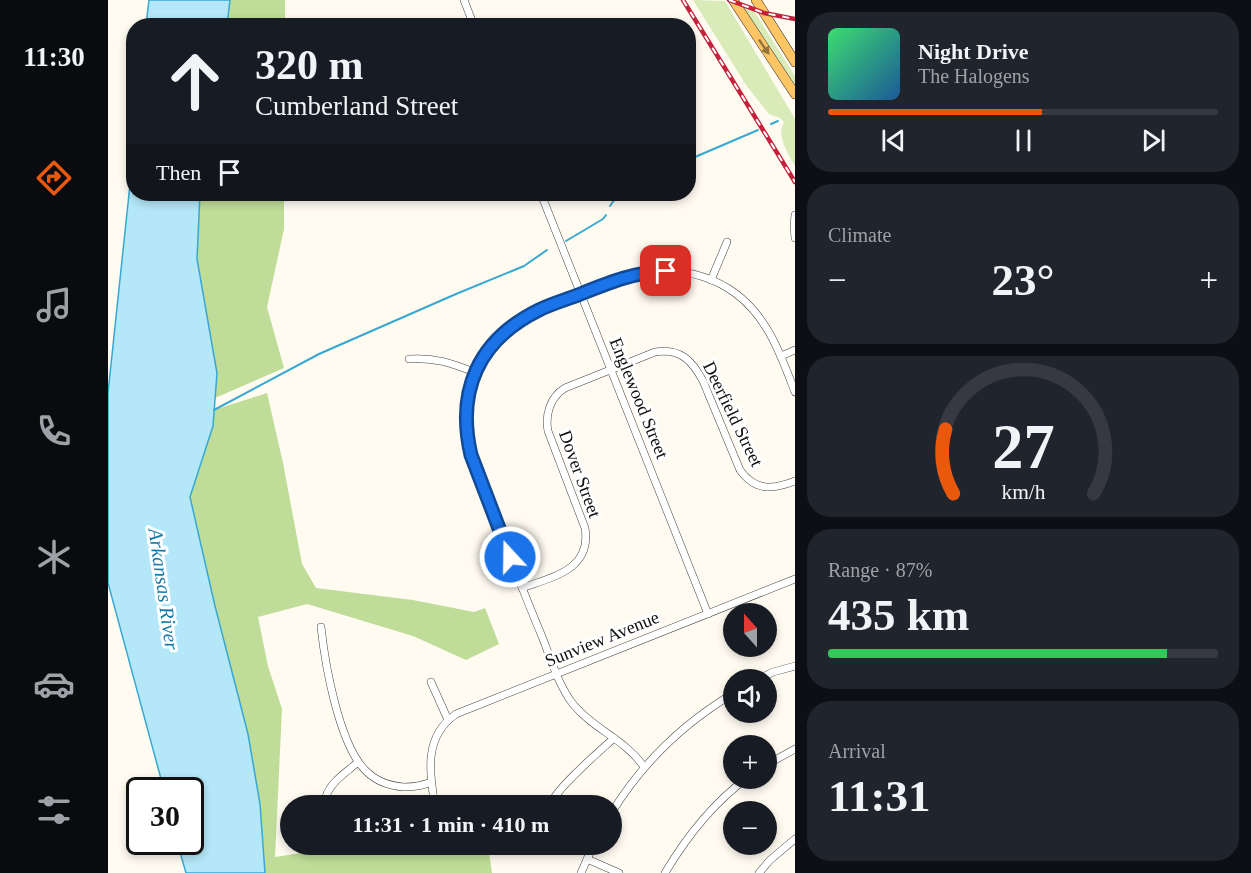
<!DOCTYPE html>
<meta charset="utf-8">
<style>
:root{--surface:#171b24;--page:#20242c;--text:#f1f3f6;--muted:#9ea1a6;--line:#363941;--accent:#ea580c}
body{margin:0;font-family:"Times New Roman",serif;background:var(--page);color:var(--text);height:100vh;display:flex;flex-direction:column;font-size:22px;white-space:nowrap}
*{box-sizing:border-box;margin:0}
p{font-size:20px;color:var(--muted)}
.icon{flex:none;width:33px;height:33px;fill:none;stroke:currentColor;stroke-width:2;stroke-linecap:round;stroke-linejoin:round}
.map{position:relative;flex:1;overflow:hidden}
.drawer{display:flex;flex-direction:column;gap:12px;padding:12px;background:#0d0f14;width:456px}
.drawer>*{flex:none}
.hud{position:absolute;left:18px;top:18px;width:570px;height:183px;border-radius:24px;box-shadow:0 3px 9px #0003;background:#171b24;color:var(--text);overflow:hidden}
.needle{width:39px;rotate:339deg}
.controls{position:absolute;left:615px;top:603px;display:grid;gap:12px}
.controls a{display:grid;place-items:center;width:54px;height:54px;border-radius:50%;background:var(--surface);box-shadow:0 3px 9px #0003;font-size:30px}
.speed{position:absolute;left:18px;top:777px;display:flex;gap:12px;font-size:30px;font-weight:700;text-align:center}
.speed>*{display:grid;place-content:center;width:78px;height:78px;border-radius:50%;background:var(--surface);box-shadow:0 3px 9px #0003;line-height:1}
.speed .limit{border:3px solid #111;border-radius:9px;background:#fff;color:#111}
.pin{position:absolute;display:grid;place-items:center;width:51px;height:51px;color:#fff;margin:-26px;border-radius:12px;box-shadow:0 3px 9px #0006}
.me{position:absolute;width:66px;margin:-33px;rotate:339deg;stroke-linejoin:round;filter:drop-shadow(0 0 4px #0008)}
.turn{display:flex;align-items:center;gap:21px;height:126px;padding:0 30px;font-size:27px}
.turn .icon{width:78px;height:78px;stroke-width:2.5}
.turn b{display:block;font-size:42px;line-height:51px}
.then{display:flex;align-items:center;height:57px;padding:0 30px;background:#0003;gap:12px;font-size:22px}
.big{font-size:45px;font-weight:700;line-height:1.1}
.drawer .card{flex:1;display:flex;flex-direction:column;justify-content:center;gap:9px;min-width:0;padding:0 21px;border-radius:24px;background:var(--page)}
.drawer .dial{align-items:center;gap:0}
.dial svg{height:156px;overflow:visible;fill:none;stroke:var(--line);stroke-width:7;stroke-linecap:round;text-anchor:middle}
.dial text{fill:var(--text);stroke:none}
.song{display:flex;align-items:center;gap:18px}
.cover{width:72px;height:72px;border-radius:9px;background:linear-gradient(135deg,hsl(140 70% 55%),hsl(210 70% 35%))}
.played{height:6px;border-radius:3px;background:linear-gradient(90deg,var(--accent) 55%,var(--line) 55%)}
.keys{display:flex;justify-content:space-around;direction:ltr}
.heat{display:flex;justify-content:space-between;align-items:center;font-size:33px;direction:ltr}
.charge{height:9px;border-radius:4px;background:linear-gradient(90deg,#34c759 87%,var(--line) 0)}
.trip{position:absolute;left:172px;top:795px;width:342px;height:60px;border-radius:30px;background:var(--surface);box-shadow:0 3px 9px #0003;font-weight:700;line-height:60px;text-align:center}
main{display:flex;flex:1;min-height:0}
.tab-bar{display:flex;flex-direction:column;width:108px;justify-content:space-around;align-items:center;background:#090b0e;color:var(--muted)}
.tab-bar .icon{width:42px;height:42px}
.tab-bar .on{color:var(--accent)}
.tab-bar b{font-size:27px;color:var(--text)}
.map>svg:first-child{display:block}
.green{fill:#d9ebb9}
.forest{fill:#bfdd98}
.water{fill:#b4e7f8;stroke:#38a8d2;stroke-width:1.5}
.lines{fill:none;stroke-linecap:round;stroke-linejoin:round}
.stream{stroke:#38a8d2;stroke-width:2}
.minor-casing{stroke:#424242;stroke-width:8}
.major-casing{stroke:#202020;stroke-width:10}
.minor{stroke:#fff;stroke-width:7}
.major{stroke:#fdc564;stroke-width:9}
.rail-casing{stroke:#c5213d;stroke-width:4.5}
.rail{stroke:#fff;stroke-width:2;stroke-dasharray:7;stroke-linecap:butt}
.oneway{fill:#92733e}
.route-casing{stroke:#114b97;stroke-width:15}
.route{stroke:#1a73e8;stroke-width:10}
.labels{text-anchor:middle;stroke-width:6;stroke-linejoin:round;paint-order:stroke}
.street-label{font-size:18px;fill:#0f0f0f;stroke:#fff}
.water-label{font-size:20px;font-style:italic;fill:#1378a7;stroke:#fff}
</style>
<main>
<nav class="tab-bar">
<b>11:30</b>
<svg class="icon on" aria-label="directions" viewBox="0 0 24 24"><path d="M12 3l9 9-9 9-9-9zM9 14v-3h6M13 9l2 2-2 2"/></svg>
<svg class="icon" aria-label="music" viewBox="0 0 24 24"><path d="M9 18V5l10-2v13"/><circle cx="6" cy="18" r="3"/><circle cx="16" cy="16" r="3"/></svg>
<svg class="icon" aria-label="phone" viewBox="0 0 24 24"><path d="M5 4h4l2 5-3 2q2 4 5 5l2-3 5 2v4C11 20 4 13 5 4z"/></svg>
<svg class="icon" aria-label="climate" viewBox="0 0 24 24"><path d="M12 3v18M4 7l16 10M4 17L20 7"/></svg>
<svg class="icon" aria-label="car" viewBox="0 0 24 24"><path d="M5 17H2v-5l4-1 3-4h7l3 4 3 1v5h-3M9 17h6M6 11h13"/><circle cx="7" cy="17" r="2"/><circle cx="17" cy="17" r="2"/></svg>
<svg class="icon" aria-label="filters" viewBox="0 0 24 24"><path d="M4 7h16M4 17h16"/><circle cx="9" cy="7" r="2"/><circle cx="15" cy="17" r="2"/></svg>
</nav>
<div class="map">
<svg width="687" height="873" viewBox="0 0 687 873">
<rect width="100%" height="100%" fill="#fffbf1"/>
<!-- green -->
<g class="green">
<path d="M 585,0 L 617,1 L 687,119 L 687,166 C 680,154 668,136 676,122 L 672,118 L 661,114 L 638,85 Z"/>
<path d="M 635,8 L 646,11 L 687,76 L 687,85 Z"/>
</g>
<!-- forest -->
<g class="forest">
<path d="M 122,0 L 177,0 L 177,25 L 119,26 Z"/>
<path d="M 92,194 L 176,194 L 176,229 L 159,307 L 176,368 L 107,398 L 109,373 L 89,259 Z"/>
<path d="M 159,393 L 175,463 L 194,564 L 208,588 L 305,600 L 366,612 L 377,608 L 391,644 L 358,660 L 305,636 L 199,604 L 150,617 L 160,666 L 174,709 L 167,857 L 245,845 L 380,845 L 384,873 L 157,873 L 152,804 L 140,734 L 107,606 L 82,497 L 106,410 Z"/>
</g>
<!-- water -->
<g class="water">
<path d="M 41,0 L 122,0 L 119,25 L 38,25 Z"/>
<path d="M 25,156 L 26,194 L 92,194 L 89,259 L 109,373 L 105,426 L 82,497 L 107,606 L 140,734 L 152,804 L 157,873 L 78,873 L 69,842 L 82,842 L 82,790 L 56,790 L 0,583 L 0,393 Z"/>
</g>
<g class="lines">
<!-- stream -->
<g class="stream">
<path d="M 663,124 L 670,121"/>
<path d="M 580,160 L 650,130"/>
<path d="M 502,206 L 507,199 L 516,194"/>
<path d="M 458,241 L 495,219 L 498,215"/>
<path d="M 106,410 L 211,354 L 348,294 L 416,266 L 439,250"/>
</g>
<!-- minor casing -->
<g class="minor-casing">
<g id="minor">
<path d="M 356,0 L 366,26"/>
<path d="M 433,194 L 600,614"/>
<path d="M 687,215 L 686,227 L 687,238"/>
<path d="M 603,280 L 619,242"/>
<path d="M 673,356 L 687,350"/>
<path d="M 301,359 C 326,357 343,363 366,372"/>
<path d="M 414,588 C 444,577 484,570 477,528 L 440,431 C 437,415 442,397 457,388 L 547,352 C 572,348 584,360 595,381 L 632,470 C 647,491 664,490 687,481"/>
<path d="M 213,627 C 217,664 231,745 258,771 C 268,781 282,786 296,787 C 305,787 314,786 323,782"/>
<path d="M 649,680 L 665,672 L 687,666"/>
<path d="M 323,682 L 340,720"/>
<path d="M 658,765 L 687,749"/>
<path d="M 536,767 C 518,740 485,729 465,704 C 450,685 442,656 433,634 C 416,594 401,553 384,512 C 374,487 360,457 358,430 C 357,408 359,380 372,360 C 384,343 401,328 418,317 C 432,309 448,303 464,297 C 495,285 526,271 559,271 C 583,271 608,279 627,293 C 660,317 673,356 687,392"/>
<path d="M 218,797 C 222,782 239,772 250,762"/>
<path d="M 327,806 C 321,772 316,736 348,714 L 687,579"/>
<path d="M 442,806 C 446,790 492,751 506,738"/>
<path d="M 504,812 C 535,762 574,724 626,693"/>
<path d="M 479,859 L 511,873"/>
<path d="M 473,873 L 486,844"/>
<path d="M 557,873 C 579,836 604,804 639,778"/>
<path d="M 651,873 L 662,860 L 687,839"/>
</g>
</g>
<!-- major casing -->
<g class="major-casing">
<g id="major">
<path d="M 625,0 L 687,94"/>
<path d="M 648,0 L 687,62"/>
</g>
</g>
<!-- minor -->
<use href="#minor" class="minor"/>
<!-- major -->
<use href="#major" class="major"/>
<!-- rail casing -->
<g class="rail-casing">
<g id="rail">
<path d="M 575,0 L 687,182"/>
<path d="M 621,0 L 656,13 L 687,19"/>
</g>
</g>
<!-- rail -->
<use href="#rail" class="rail"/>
</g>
<!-- one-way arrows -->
<defs><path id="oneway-solid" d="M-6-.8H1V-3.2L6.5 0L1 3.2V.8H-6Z" transform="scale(1.5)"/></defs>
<use class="oneway" href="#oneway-solid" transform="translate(656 47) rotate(56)"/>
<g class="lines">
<!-- route casing -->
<g class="route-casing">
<path id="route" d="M 402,557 L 363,455 C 348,391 370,340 431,310 C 443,304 457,300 470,295 C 500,283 526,272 558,271"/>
</g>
<!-- route -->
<use href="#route" class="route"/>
</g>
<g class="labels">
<!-- street labels -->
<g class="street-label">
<text transform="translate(531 398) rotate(68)" y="6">Englewood Street</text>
<text transform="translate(625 414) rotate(64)" y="6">Deerfield Street</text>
<text transform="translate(472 474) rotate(70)" y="6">Dover Street</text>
<text transform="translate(494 639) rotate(-22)" y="6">Sunview Avenue</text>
</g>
<!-- water labels -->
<g class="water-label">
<text transform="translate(56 589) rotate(82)" y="7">Arkansas River</text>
</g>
</g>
</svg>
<div class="controls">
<a><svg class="needle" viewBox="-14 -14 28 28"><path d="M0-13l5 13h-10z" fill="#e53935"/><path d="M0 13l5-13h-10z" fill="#9ea1a6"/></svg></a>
<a><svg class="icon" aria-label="sound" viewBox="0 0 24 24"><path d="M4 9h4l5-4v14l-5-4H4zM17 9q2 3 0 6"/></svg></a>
<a>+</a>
<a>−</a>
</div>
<div class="speed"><div class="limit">30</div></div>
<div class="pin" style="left:558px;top:271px;background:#d93025"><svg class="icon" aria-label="arrive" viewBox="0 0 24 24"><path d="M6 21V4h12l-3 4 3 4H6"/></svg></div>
<svg class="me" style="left:402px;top:557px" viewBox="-20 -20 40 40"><circle r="17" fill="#1a73e8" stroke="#fff" stroke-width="3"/><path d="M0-11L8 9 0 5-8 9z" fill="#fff"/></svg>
<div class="trip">11:31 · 1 min · 410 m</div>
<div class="hud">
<div class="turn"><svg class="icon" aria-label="ahead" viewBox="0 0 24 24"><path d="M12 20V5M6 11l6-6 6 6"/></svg><div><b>320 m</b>Cumberland Street</div></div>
<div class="then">Then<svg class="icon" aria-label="arrive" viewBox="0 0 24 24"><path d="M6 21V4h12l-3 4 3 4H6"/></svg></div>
</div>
</div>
<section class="drawer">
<div class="card">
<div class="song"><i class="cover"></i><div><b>Night Drive</b><p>The Halogens</p></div></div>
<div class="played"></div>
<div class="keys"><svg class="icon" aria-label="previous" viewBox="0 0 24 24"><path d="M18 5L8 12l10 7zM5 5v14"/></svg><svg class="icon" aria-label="pause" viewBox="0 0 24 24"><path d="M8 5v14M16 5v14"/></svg><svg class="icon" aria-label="next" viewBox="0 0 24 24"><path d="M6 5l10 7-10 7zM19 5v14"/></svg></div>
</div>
<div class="card"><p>Climate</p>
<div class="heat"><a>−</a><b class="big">23°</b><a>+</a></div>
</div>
<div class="card dial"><svg viewBox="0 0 100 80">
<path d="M14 69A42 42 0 1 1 86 69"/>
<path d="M14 69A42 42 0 0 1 10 36" stroke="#ea580c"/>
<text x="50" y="56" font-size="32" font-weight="700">27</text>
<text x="50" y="72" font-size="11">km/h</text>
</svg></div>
<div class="card"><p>Range · 87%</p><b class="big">435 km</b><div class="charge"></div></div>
<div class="card"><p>Arrival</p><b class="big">11:31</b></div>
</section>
</main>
